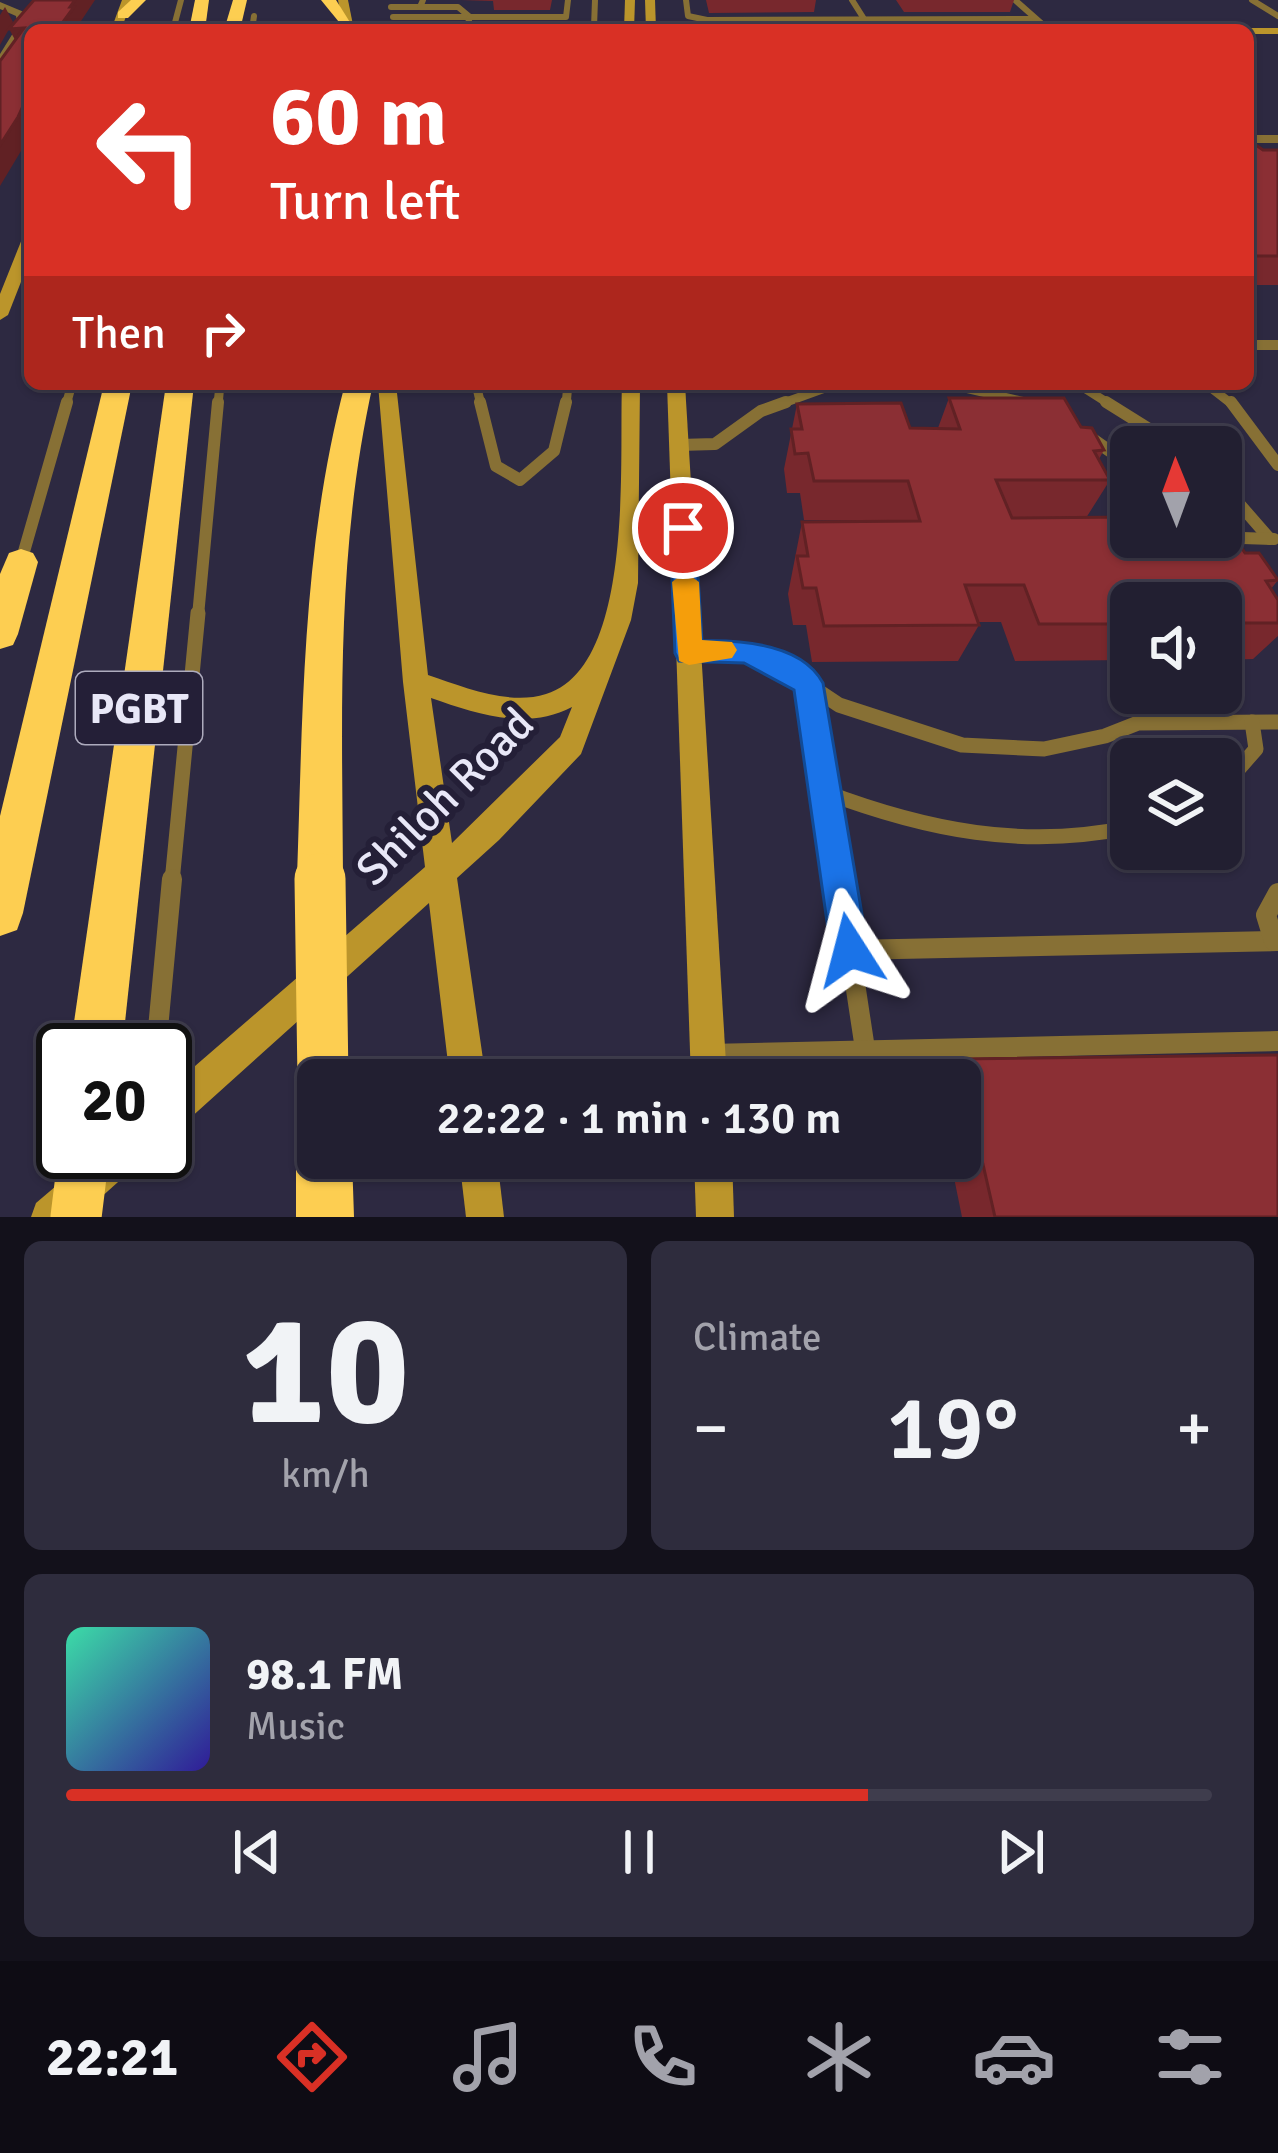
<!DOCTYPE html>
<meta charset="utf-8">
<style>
:root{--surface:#221f31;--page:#2e2c3d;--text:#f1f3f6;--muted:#a2a2ab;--line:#3f3d4d;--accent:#d93025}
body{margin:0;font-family:Signika,sans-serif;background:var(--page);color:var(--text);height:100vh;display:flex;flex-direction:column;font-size:45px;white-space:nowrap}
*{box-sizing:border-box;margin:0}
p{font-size:39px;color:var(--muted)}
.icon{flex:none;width:66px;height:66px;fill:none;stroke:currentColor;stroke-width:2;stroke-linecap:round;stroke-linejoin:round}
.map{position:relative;height:1217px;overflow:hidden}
.details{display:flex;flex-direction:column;gap:24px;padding:24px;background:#13111b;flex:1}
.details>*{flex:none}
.hud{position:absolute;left:24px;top:24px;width:1230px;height:366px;border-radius:18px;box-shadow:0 3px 9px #0004,0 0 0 3px var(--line);background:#d93025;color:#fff;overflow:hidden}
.needle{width:78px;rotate:359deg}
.controls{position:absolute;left:1110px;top:426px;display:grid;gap:24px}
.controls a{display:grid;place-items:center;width:132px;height:132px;border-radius:18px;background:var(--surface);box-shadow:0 3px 9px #0004,0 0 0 3px var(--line);font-size:60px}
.speed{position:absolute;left:36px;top:1023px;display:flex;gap:24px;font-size:60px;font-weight:700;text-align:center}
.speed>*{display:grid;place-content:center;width:156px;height:156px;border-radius:50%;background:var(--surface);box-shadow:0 3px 9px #0004,0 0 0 3px var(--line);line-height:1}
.speed .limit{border:6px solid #111;border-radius:18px;background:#fff;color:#111}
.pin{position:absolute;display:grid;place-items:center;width:102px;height:102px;color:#fff;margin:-51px;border:6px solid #fff;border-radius:50%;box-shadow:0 3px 12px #0007}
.me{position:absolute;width:132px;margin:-66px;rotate:351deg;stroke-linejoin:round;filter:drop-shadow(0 0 9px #0008)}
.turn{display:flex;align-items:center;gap:42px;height:252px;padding:0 48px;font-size:54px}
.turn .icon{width:156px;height:156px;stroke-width:2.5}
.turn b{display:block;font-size:84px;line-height:102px}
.then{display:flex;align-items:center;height:114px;padding:0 48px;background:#0003;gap:24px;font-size:45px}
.big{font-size:90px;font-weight:600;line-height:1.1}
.details .tile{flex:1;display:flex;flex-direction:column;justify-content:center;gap:18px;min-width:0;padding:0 42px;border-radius:18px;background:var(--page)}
.details .dial{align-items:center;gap:0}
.dial b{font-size:156px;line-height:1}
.song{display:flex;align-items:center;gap:36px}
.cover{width:144px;height:144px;border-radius:18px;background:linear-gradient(135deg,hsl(160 70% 55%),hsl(250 70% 35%))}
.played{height:12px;border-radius:6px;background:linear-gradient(90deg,var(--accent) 70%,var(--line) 70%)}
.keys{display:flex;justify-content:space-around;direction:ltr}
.heat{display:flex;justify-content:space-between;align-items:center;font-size:66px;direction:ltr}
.details .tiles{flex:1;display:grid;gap:24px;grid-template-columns:1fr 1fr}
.tile:last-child{grid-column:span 2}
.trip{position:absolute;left:297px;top:1059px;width:684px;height:120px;border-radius:18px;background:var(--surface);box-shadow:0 3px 9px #0004,0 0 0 3px var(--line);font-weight:600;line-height:120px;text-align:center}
.tab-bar{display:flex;height:192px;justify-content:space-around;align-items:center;background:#0e0c14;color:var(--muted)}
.tab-bar .icon{width:84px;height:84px}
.tab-bar .active{color:var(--accent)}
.tab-bar b{font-size:54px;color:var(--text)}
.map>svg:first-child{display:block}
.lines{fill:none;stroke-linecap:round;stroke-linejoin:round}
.lane-far5{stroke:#877035;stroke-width:6}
.lane-far4{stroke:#877035;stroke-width:8}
.lane-far3{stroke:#877035;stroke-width:9}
.lane-far2{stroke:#877035;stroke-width:12}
.lane-far1{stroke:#877035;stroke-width:15}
.lane{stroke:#877035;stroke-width:20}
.street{fill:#877035;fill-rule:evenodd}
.secondary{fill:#bb952b;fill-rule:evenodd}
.highway{fill:#fdce51;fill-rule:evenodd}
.highway-bridge-far1{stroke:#fdce51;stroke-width:40}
.highway-bridge{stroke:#fdce51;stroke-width:51}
.wall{fill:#78282d}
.shaded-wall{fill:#612124}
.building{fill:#8b2f34;stroke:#612124;stroke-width:3}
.route{fill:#1a73e8;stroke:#114b97;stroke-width:3}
.slow{fill:#f59e0b}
.labels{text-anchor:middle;stroke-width:12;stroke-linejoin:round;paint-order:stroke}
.shield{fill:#241f37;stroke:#adabbd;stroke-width:3}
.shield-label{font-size:42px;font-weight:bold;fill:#e8e7f7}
.street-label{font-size:45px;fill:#e8e7f7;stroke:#241f37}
</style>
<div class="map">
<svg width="1278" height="1217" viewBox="0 0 1278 1217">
<rect width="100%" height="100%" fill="#2d2941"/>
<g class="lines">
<!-- lane-far5 -->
<g class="lane-far5">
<path d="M 686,0 L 688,16 L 707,20 L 1033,19"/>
<path d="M 852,0 L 871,30"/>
<path d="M 1015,0 L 1049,30"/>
<path d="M 1252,0 L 1278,16"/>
<path d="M 391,7 L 420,7 L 423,0"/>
<path d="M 420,7 L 458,7 L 470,17"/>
<path d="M 393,17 L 470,17"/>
<path d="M 467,26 L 470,17 L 566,17 L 568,0"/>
<path d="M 173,30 L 181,0"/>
<path d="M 252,30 L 254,16"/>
<path d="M 569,30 L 594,27 L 595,0"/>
</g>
<!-- lane-far4 -->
<path class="lane-far4" d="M 1248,139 L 1278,139"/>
<!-- lane-far3 -->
<g class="lane-far3">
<path d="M 476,384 L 481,405"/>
<path d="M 948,384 L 1025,402"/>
<path d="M 1078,384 L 1111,405"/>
<path d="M 1206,384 L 1233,405"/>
<path d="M 66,405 L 72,384"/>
<path d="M 218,405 L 220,384"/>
<path d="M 566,405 L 568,384"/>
<path d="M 778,405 L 836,384"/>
</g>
<!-- lane-far2 -->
<g class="lane-far2">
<path d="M 480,402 L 496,466 L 520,480 L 554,451 L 566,402"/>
<path d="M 1106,402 L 1178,447"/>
<path d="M 1231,402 L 1278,465"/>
<path d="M 1087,435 L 1131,466"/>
<path d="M 679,445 L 715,444 L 761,411 L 786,402"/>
<path d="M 1221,483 L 1270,539"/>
<path d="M 1213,537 L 1274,539"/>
<path d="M 21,562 L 67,402"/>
<path d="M 198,616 L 218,402"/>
</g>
<!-- lane-far1 -->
<g class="lane-far1">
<path d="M 689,653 L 745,651 L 773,661 L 839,705 L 962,745 L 1044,749 L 1105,736 L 1138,723 L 1278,722"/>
<path d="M 808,683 L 839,882"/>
<path d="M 1221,789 L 1256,749 L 1252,722"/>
<path d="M 825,792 C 926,830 1024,850 1131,827"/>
<path d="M 172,882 L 198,613"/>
</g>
<!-- lane -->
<g class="lane">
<path d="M 839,879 L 850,950 L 1278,941"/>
<path d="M 1274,941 L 1266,915 L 1278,893"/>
<path d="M 850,950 L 865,1049"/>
<path d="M 156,1050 L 172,879"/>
<path d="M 708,1054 L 1278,1041"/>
</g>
<!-- street -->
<g class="street">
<path d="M 0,2 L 24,12 L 28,25 L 0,66 L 0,54 L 18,25 L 16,16 L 0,9 Z"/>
<rect x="1248" y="340" width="30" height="10"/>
</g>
<!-- secondary -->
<g class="secondary">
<path d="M 122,0 L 132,0 L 121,30 L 111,30 Z"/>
<path d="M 338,0 L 348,0 L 354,30 L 344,30 Z"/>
<path d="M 625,0 L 635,0 L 634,30 L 624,30 Z"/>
<path d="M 645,0 L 655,0 L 656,30 L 646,30 Z"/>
<path d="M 1248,28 L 1278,28 L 1278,34 L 1248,34 L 1244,30 Z"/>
<path d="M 30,234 L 30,259 L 8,315 L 0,320 L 0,294 L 22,239 Z"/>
<path d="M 378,384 L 396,384 L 428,675 C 464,687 509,706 546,694 C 635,667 619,460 622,384 L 640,384 L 638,583 L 631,620 L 581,754 L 499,840 L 457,878 L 486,1080 L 450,1080 L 429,903 L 178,1129 L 165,1134 L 165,1092 L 425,867 L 403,682 ZM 431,698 C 477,714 526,731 572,707 L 560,737 L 452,843 Z"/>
<path d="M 667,384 L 685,384 L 727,1080 L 691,1080 Z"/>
<path d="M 96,1152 L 142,1152 L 137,1165 L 79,1217 L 31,1217 L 36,1203 Z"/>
<path d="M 459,1158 L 497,1158 L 504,1217 L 466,1217 Z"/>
<path d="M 694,1158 L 732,1158 L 734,1217 L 696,1217 Z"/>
</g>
<!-- highway -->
<g class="highway">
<path d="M 131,0 L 146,0 L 128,18 L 118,18 L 118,12 Z"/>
<path d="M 195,0 L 209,0 L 205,30 L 189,30 Z"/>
<path d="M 233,0 L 247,0 L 240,30 L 224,30 Z"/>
<path d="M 321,0 L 336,0 L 353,27 L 343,27 Z"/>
<path d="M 104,384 L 132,384 L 23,913 L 17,930 L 0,936 L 0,816 Z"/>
<path d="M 166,384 L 194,384 L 122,1050 L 70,1050 Z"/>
<path d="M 345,384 L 373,384 C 336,549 342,709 343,877 L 336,893 L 320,900 L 304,893 L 297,877 C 303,708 302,548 345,384 Z"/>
<path d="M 21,549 L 33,553 L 38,562 L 18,634 L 13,645 L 0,649 L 0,574 L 9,553 Z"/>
<path d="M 318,1133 L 318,1158 L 352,1158 L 354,1217 L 296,1217 L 296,1158 L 304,1138 Z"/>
</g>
<!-- highway-bridge-far1 -->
<path class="highway-bridge-far1" d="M 320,877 L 320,882"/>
<!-- highway-bridge -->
<g class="highway-bridge">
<path d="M 320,879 L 323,1080"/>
<path d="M 76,1217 L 84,1152"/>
</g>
</g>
<!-- wall -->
<g class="wall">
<path d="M 461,0 L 552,0 L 550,10 L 494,10 L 493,1 Z"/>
<path d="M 706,0 L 816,0 L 814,12 L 709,13 Z"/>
<path d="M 896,0 L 1014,0 L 1010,12 L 904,12 Z"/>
<path d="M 1248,145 L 1263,150 L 1278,150 L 1278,285 L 1248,285 Z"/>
<path d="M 949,398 L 1081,427 L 1104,450 L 1099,459 L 1110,480 L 1086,518 L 1245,553 L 1278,580 L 1271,589 L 1278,600 L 1278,636 L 1253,659 L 1221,660 L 1221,603 L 1131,603 L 1131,660 L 1015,661 L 1001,622 L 978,622 L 979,625 L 958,661 L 812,662 L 806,625 L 793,625 L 788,594 L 802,522 L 894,521 L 804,520 L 800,493 L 787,493 L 784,469 L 797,404 L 910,428 L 938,428 Z"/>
<path d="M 959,1059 L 1278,1217 L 962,1217 L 950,1158 L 960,1158 L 960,1080 L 933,1080 L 932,1072 Z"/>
</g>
<!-- shaded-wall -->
<g class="shaded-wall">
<path d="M 75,0 L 95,0 L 81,21 L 82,25 L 79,30 L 58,30 Z"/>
<path d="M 5,7 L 13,22 L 0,45 L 0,15 Z"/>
<path d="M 24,28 L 19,47 L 9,29 Z"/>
<path d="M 30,91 L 30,136 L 0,186 L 0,145 Z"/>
</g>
<!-- building -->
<g class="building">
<path d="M 34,0 L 75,0 L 70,7 L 74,7 L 63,22 L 67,25 L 59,27 L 58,30 L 30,30 L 30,91 L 18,117 L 0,145 L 0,61 L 24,28 L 9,29 Z"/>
<path d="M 1248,145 L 1256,145 L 1263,150 L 1278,150 L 1278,256 L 1248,256 Z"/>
<path d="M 949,398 L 1064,398 L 1081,427 L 1092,428 L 1104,450 L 1094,451 L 1110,480 L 996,480 L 1012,518 L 1131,517 L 1131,537 L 1221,537 L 1222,517 L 1245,553 L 1259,553 L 1278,580 L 1266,581 L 1278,600 L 1278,623 L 1221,623 L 1221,603 L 1131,603 L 1131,624 L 1039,624 L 1024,585 L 965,585 L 979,625 L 824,626 L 816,588 L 803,588 L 797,556 L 808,556 L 802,522 L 920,521 L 908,481 L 814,481 L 808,453 L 795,454 L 791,429 L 802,429 L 797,404 L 901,403 L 910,428 L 960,429 Z"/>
<path d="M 1278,1055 L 1278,1217 L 995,1217 L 959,1059 Z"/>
</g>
<!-- route -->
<path class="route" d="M 683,519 L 695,528 L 702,641 C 741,640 802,644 823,683 L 868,950 L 863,962 L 850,968 L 837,962 L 831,950 L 794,690 L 744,663 L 679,661 L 675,653 L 670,528 Z"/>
<!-- slow -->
<path class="slow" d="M 685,572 L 699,582 L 702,640 L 732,642 L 737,650 L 732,658 L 689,665 L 679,661 L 672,582 Z"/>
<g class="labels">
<!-- shield labels -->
<rect class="shield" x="76" y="672" width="126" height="72" rx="9"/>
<g class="shield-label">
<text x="139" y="723">PGBT</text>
</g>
<!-- street labels -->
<g class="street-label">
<text transform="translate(444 796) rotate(-45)" y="16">Shiloh Road</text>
</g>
</g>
</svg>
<div class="controls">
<a><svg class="needle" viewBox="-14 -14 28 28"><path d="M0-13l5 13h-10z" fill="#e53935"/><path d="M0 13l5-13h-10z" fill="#a2a2ab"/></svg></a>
<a><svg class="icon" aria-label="sound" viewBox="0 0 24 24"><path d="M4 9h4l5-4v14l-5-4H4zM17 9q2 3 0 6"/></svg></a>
<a><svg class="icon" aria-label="layers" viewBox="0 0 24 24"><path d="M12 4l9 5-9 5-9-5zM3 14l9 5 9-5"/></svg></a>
</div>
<div class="speed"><div class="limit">20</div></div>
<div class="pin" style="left:683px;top:528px;background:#d93025"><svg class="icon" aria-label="arrive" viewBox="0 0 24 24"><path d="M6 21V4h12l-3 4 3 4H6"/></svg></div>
<svg class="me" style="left:850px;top:950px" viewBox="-20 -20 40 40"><path d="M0-17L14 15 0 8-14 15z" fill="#1a73e8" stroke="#fff" stroke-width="4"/></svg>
<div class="trip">22:22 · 1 min · 130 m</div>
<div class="hud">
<div class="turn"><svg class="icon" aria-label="left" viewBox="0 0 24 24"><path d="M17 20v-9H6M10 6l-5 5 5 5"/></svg><div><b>60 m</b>Turn left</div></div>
<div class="then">Then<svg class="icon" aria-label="right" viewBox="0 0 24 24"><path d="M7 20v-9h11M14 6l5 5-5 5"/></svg></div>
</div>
</div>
<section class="details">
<div class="tiles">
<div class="tile dial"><b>10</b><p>km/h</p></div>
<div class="tile"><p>Climate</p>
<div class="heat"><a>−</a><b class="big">19°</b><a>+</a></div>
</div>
<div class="tile">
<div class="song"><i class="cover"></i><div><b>98.1 FM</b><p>Music</p></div></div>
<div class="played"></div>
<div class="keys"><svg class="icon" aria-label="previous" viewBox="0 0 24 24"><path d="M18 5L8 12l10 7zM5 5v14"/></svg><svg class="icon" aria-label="pause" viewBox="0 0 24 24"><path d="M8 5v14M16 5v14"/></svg><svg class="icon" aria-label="next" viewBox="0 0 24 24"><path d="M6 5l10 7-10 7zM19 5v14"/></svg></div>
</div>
</div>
</section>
<nav class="tab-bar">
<b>22:21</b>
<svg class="icon active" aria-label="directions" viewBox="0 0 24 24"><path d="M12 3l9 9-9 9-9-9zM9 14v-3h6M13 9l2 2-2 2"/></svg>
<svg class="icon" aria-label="music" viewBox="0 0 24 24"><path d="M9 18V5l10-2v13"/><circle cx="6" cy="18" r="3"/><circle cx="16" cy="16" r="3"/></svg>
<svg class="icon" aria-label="phone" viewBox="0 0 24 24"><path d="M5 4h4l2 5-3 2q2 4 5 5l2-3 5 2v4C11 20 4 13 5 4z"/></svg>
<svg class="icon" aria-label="climate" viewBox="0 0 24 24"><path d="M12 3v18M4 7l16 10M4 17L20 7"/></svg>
<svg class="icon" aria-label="car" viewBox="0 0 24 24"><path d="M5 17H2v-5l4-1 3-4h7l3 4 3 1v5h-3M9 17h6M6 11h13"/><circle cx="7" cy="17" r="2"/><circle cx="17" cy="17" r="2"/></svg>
<svg class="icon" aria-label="filters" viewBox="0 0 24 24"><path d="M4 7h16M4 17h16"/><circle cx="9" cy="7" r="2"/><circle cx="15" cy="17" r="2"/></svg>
</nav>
